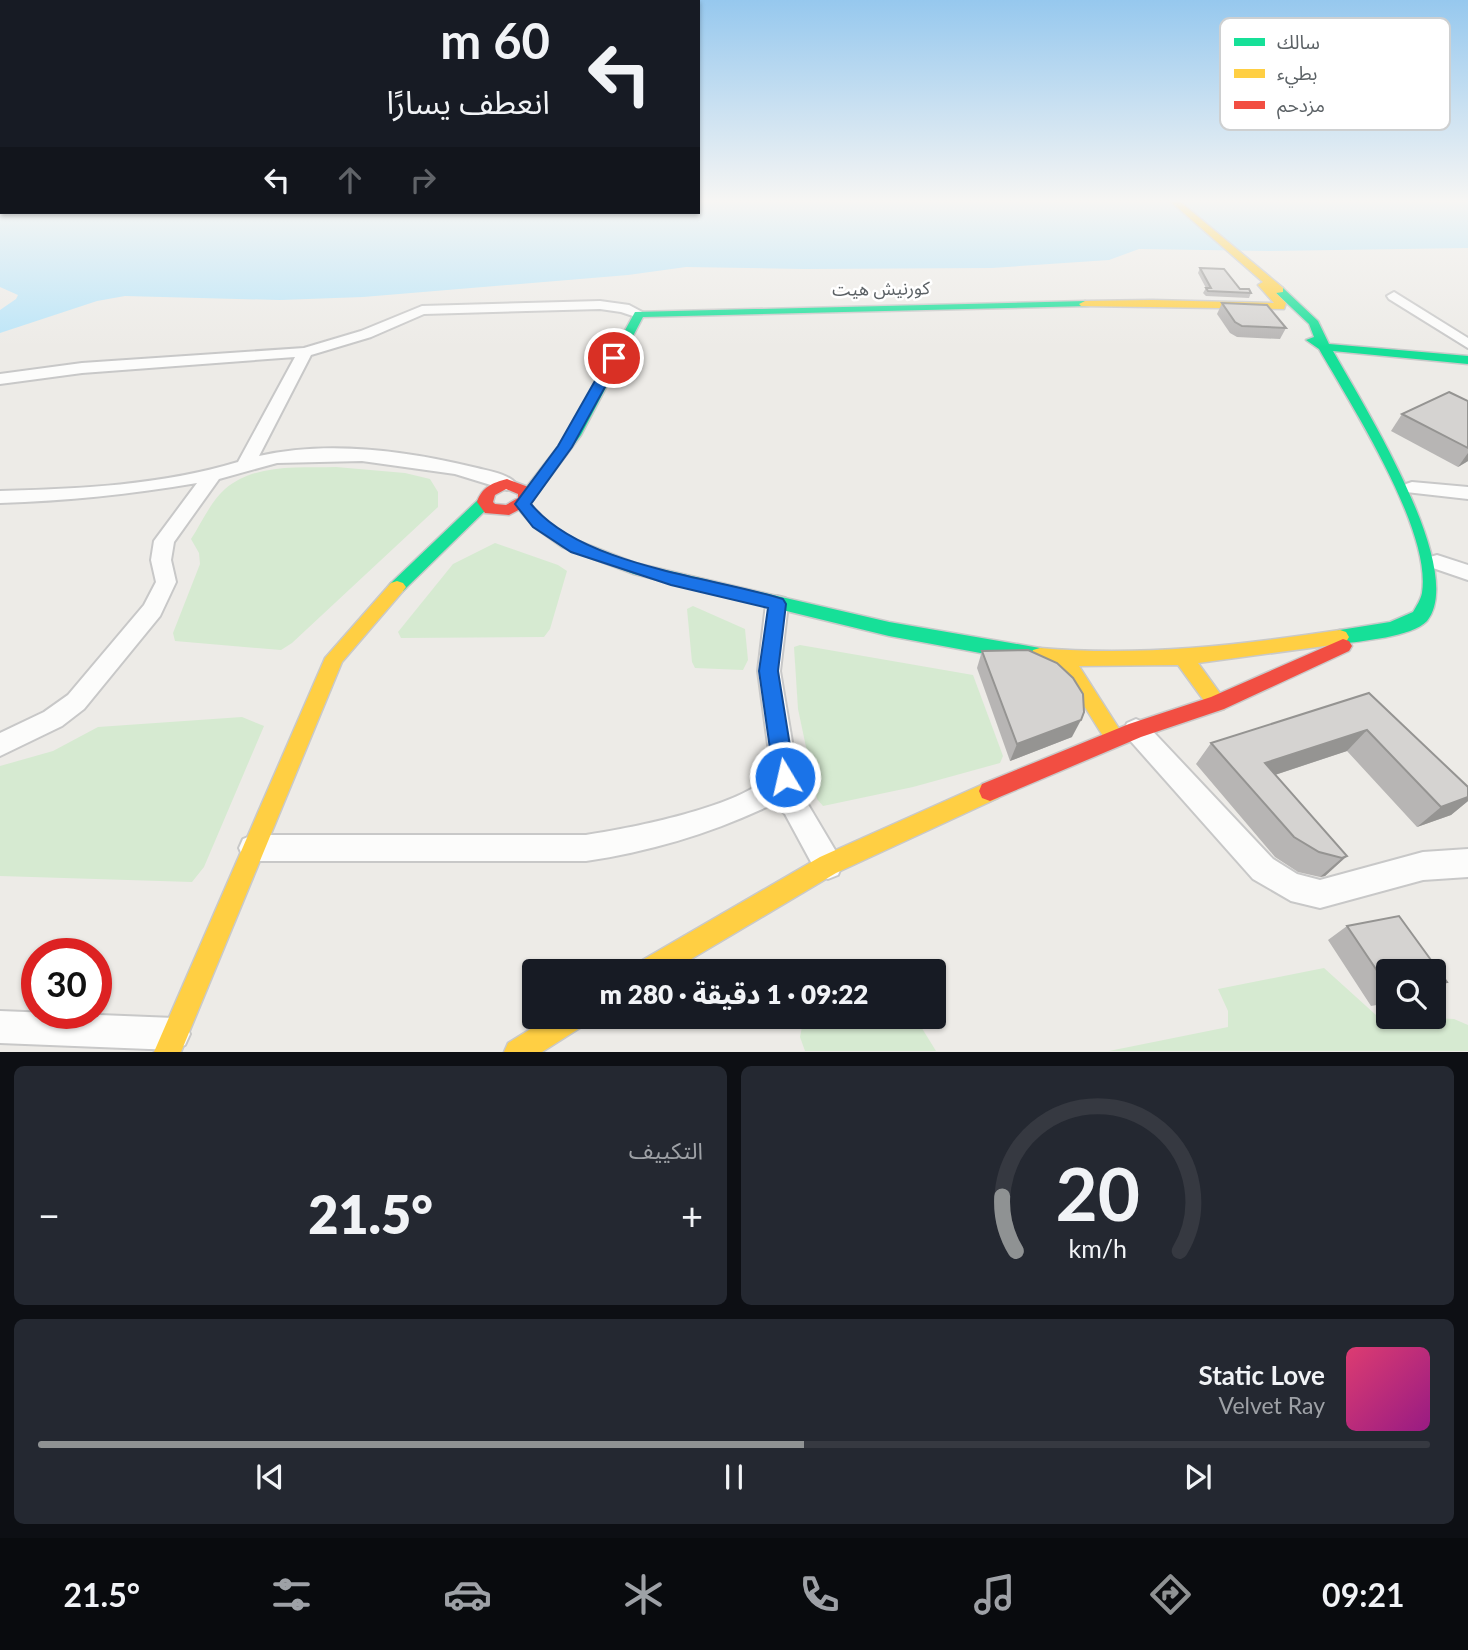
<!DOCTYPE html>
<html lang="ar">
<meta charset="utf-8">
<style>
:root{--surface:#171b24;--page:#242831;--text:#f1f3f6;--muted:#9ea1a6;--line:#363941;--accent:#8f9293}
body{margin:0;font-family:Lato,"Noto Sans Arabic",sans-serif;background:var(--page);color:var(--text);direction:rtl;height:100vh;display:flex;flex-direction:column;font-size:26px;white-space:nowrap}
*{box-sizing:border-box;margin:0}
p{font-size:23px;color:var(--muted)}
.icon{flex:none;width:38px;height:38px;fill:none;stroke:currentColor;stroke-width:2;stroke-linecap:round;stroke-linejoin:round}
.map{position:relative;height:1052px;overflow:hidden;direction:ltr}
.drawer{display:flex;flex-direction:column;gap:14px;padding:14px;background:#0d0f14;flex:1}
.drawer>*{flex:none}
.hud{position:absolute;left:0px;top:0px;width:700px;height:214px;box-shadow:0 2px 5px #0004;direction:rtl;background:#171b24;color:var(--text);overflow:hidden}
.tools{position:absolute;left:1376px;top:959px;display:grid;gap:14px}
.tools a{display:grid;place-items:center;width:70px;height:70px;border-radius:7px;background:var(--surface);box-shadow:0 2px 5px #0004;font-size:35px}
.speed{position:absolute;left:21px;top:938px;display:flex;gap:14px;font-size:35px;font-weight:700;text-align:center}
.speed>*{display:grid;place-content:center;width:91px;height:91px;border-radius:50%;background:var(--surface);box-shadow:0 2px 5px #0004;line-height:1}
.speed .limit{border:10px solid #d22;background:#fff;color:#111}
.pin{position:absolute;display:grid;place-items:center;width:60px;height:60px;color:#fff;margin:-30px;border:4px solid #fff;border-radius:50%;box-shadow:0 2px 7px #0007}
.me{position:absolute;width:77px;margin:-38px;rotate:351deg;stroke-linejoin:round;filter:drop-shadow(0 0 5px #0008)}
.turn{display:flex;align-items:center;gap:24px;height:147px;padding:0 35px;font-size:32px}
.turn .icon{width:91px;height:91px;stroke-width:2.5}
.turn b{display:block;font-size:49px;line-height:60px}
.lanes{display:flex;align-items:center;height:66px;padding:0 35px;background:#0003;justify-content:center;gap:35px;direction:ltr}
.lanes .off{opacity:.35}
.big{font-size:52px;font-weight:800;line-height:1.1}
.drawer .tile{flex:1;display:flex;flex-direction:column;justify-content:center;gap:10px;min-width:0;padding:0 24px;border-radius:10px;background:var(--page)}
.drawer .dial{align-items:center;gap:0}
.dial svg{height:182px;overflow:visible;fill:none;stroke:var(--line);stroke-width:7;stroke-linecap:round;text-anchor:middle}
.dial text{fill:var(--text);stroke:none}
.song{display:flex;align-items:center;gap:21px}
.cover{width:84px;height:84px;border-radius:10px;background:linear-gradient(135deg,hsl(340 70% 55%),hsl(310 70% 35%))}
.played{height:7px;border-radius:4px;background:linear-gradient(90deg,var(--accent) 55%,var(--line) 55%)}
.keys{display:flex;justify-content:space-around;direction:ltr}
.heat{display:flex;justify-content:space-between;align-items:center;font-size:38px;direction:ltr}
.drawer .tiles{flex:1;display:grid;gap:14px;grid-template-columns:1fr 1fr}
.tile:last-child{grid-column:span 2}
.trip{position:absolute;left:522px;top:959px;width:424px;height:70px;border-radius:7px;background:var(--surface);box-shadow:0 2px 5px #0004;font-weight:800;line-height:70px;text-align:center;direction:rtl}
.tab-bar{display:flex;height:112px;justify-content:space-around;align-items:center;background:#090b0e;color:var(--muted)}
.tab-bar .icon{width:49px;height:49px}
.tab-bar .selected{color:var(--accent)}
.tab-bar b{font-size:32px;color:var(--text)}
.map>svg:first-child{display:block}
.green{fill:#d6ead1}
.water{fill:#bbe5f8}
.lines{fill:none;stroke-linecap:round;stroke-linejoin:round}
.street-casing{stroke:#c8c8c8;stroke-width:4}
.fast-casing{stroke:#c9c9c9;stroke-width:3}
.slow-casing{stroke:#c9c9c9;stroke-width:3}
.jam-casing{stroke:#c9c9c9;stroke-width:3}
.street{fill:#fcfcfb;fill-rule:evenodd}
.fast{fill:#16e098;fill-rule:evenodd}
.slow{fill:#ffcf43;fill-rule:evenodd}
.jam{fill:#f24e42;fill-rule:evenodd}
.wall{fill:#b7b5b4}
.shaded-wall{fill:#959492}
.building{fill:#d5d3d1;stroke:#959492;stroke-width:2}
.route{fill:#1a73e8;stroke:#114b97;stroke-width:2}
.labels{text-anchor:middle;stroke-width:5;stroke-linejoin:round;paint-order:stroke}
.far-street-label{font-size:18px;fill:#5c6266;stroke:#fff}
.key{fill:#fff;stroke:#ced0d1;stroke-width:2}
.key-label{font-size:19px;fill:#5c6266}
</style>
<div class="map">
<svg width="1468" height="1052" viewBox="0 0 1468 1052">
<rect width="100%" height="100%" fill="#edebe7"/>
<!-- green -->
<g class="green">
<path d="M 336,467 L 405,473 L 430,479 L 438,492 L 438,507 L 292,643 L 281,650 L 175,641 L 173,633 L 200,564 L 199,553 L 191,539 C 201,524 211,501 225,489 C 256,463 299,468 336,467 Z"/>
<path d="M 495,543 L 558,565 L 567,571 L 550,629 L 544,637 L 401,638 L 398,632 L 453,564 Z"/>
<path d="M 693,606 L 745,629 L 748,660 L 743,670 L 695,668 L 692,662 L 687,609 Z"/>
<path d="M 800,645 L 973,675 L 1003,756 L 1000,763 L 913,787 L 823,806 L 817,799 L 798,709 L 794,647 Z"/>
<path d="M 242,717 L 264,726 L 204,867 L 192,882 L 0,876 L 0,766 L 53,751 L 98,727 Z"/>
<path d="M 1324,968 L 1376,1015 L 1454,1019 L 1468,1025 L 1468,1051 L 1109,1051 L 1228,1027 L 1228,1011 L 1218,989 Z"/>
<path d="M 804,1017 L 915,1017 L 936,1051 L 805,1051 L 800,1037 Z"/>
</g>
<!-- water -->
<path class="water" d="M 0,200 L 2,212 L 698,212 L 698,200 L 1468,200 L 1468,248 L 1268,251 L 1139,249 L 1109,260 L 992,268 L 804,269 L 686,267 L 628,275 L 363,297 L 280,300 L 125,296 L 97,301 L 0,333 L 0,310 L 16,299 L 18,295 L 0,287 Z"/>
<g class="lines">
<!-- street casing -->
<g class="street-casing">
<g id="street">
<path d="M 1394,292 L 1468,338 L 1468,348 L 1389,299 L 1387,296 Z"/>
<path d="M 600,301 L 629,305 L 646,314 L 639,318 L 621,312 L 600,309 L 424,314 L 371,337 L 311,355 L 259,456 C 329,440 408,451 477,468 C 489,471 509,474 516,484 L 513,488 L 507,490 L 455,474 L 362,461 L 277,463 L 219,479 L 174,542 L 171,560 L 176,582 L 160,616 L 84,709 L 62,726 L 0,756 L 0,733 L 44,712 L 68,695 L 144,605 L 156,582 L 151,560 L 154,541 L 197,483 C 132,494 66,501 0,503 L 0,491 C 78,489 163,485 238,462 L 295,357 L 82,373 L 0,384 L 0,374 L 82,363 L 304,348 L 361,331 L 422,306 Z"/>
<path d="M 1412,482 L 1468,487 L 1468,499 L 1406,492 L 1403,488 L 1406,484 Z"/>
<path d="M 1437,555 L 1468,565 L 1468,580 L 1430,567 L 1427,562 L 1430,557 Z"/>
<path d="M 777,596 L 785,598 L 788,604 L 780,671 L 798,777 L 794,786 L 803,796 L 838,855 L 842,865 L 838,875 L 828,879 L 818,875 L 785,814 L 775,803 C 715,832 653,851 586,861 L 253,861 L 243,857 L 239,848 L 243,839 L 253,835 L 586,835 C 632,828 741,807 772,774 L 758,671 L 766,604 L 769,598 Z"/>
<path d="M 1136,719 L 1145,723 L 1273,859 L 1297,874 L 1320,880 L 1423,852 L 1468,849 L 1468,877 L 1423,880 L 1320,908 L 1291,901 L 1253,879 L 1127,737 L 1124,730 L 1127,723 Z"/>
<path d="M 0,1011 L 174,1018 L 185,1023 L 190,1034 L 185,1045 L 174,1050 L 0,1043 Z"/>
</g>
</g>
<!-- fast casing -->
<g class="fast-casing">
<g id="fast">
<path d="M 1275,288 L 1283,288 L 1318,321 L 1329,344 L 1468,356 L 1468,364 L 1333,351 C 1361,401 1468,570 1427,621 C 1412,637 1361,641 1340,644 L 1334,642 L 1331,637 L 1334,632 L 1340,630 L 1390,622 L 1413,612 C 1416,607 1421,599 1422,593 C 1432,530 1351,405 1319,349 L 1306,340 L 1314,337 L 1309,324 L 1275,292 Z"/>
<path d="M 1085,301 L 1091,304 L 1089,306 L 643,317 L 581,435 L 532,501 L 528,502 L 551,525 L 573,539 L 635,563 L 889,622 L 1040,648 L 1047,650 L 1049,655 L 1047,660 L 1040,662 L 1002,657 L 889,636 L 634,574 L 562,547 L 534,527 L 514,504 L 521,499 L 522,493 L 568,434 L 635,312 Z"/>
<path d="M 485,497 L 493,502 L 490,506 L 403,591 L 391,591 L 388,587 L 391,583 L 480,498 Z"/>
</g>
</g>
<!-- slow casing -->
<g class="slow-casing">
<g id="slow">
<path d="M 1169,200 L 1178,200 L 1283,288 L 1283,292 L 1276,293 L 1286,303 L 1284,309 L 1081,306 L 1079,304 L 1085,301 L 1152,300 L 1274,303 L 1258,285 L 1263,282 Z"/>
<path d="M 397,581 L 403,583 L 406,587 L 403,591 L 342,662 L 181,1052 L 154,1052 L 325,658 L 391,583 Z"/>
<path d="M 1340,630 L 1346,632 L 1349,637 L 1346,642 L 1340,644 L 1198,663 L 1227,703 L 1224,709 L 1217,711 L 1210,709 L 1178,665 L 1079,666 L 1125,738 L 1122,744 L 1115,747 L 1108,744 L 1058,664 L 1033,660 L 1031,655 L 1033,650 L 1040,648 C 1141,657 1240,645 1340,630 Z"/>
<path d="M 990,781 L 998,784 L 1001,791 L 998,798 L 836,873 L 671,971 L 636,971 L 639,962 L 820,857 Z"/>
<path d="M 550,1017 L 587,1017 L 583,1026 L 542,1052 L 504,1052 L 508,1043 Z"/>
</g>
</g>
<!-- jam casing -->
<g class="jam-casing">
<g id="jam">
<path d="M 507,479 L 531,488 L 534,491 L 530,504 L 509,515 L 485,513 L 477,502 C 482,487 492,483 507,479 ZM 506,489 L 518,494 L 518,498 L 506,505 L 495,504 L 493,502 L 495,495 Z"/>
<path d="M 1343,639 L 1349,641 L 1352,646 L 1349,651 L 1224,709 L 1141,737 L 990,801 L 982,798 L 979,791 L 982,784 L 1129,724 L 1211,697 Z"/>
</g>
</g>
<!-- street -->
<use href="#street" class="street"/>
<!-- fast -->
<use href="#fast" class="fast"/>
<!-- slow -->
<use href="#slow" class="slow"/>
<!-- jam -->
<use href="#jam" class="jam"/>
</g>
<!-- wall -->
<g class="wall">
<path d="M 1200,268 L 1240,289 L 1251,293 L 1249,298 L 1206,296 L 1203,293 L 1206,288 L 1198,273 Z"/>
<path d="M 1222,303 L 1286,328 L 1280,339 L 1237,337 L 1230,333 L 1217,314 Z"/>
<path d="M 1468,401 L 1468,461 L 1458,467 L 1391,431 L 1402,414 Z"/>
<path d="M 982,651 L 1072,737 L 1010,761 L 977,668 Z"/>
<path d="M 1369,693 L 1468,787 L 1468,801 L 1451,815 L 1417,827 L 1347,751 L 1275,775 L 1347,856 L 1325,876 L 1320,877 L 1298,872 L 1275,857 L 1196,764 L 1211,743 Z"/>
<path d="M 1399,916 L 1447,982 L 1433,990 L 1433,971 L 1388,971 L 1388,1003 L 1371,1006 L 1328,940 L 1347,926 Z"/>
</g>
<!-- shaded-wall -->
<g class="shaded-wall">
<path d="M 1468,453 L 1468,461 L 1458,467 Z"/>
<path d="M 1081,720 L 1072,737 L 1010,761 L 1017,744 Z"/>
<path d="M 1367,730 L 1347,751 L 1247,784 L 1265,763 Z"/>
<path d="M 1468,797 L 1468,801 L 1451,815 L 1417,827 L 1441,807 Z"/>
<path d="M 1347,856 L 1325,876 L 1320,877 L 1342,858 Z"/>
</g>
<!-- building -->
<g class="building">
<path d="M 1200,268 L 1224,269 L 1240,289 L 1249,289 L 1251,293 L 1208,291 L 1206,288 L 1211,288 Z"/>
<path d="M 1222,303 L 1267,305 L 1286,328 L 1242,326 L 1235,322 Z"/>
<path d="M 1449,392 L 1468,401 L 1468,448 L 1402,414 Z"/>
<path d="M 1028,650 L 1057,663 L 1073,678 L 1083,694 L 1084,712 L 1081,720 L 1017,744 L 982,651 Z"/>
<path d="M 1369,693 L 1468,787 L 1468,797 L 1441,807 L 1367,730 L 1265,763 L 1347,856 L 1342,858 L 1319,852 L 1294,837 L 1211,743 Z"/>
<path d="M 1399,916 L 1447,982 L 1433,985 L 1433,971 L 1388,971 L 1388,987 L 1347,926 Z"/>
</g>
<!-- sky -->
<linearGradient id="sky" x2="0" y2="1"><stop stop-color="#96c8ee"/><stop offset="0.58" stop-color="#f7f6f4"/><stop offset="1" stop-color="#f7f6f4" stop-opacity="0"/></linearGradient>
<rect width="1468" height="347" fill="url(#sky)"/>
<!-- route -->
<path class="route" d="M 614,354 L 621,358 L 572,447 L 531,504 C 582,566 708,576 783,599 L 786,604 L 778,671 L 795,777 L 792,784 L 785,786 L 777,784 L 774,777 L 759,671 L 768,608 L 671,585 L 571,552 L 533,527 L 515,504 L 558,446 L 608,358 Z"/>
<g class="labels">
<!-- far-street labels -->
<g class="far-street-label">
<text transform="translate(881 289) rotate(-1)" y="6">كورنيش هيت</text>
</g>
</g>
<!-- legend -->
<rect x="1220" y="18" width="230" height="112" rx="10" class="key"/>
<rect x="1234" y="38" width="31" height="8" fill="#16e098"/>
<rect x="1234" y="69" width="31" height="9" fill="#ffcf43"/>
<rect x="1234" y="101" width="31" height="8" fill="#f24e42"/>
<g class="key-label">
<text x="1277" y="49">سالك</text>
<text x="1277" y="80">بطيء</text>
<text x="1277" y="112">مزدحم</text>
</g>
</svg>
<div class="tools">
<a><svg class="icon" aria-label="search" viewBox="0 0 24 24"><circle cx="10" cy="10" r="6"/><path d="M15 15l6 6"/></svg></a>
</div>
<div class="speed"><div class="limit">30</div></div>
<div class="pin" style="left:614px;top:358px;background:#d93025"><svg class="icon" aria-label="arrive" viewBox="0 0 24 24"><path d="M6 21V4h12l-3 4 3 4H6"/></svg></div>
<svg class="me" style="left:785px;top:777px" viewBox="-20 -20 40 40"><circle r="17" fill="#1a73e8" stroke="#fff" stroke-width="3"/><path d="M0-11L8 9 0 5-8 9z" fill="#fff"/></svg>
<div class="trip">09:22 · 1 دقيقة · 280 m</div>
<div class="hud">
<div class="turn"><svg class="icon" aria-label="left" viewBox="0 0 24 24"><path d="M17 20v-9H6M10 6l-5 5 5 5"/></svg><div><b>60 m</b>انعطف يسارًا</div></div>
<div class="lanes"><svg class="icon" aria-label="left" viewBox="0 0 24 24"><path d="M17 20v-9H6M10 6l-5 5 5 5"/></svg><svg class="icon off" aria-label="ahead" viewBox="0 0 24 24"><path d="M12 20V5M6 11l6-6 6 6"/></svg><svg class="icon off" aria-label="right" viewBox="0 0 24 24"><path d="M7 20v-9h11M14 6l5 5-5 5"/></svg></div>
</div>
</div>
<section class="drawer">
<div class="tiles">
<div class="tile dial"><svg viewBox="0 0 100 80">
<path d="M14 69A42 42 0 1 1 86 69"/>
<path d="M14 69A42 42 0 0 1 8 45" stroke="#8f9293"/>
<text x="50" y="56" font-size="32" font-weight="700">20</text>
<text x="50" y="72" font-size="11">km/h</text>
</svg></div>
<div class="tile"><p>التكييف</p>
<div class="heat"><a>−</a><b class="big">21.5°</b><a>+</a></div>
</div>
<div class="tile">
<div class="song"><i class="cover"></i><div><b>Static Love</b><p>Velvet Ray</p></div></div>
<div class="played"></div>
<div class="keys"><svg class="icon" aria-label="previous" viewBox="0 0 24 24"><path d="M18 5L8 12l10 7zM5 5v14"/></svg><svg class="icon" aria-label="pause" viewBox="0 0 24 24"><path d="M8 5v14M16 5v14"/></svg><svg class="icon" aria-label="next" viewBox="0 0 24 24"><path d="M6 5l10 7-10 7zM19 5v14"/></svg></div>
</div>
</div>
</section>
<nav class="tab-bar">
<b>09:21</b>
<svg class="icon selected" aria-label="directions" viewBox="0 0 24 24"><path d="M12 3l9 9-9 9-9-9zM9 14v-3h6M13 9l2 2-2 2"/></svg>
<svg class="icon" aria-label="music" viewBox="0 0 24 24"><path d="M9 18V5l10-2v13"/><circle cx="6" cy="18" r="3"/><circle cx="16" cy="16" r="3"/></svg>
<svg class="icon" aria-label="phone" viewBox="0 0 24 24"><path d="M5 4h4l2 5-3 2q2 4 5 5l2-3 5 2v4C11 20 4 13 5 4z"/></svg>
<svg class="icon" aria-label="climate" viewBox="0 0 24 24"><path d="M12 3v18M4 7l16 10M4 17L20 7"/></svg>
<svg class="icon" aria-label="car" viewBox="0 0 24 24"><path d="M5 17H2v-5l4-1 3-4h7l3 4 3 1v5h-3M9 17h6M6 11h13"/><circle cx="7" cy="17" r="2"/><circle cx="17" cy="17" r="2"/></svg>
<svg class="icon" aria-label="filters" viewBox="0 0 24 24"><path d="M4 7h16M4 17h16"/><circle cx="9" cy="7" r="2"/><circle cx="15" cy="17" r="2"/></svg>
<b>21.5°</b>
</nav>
